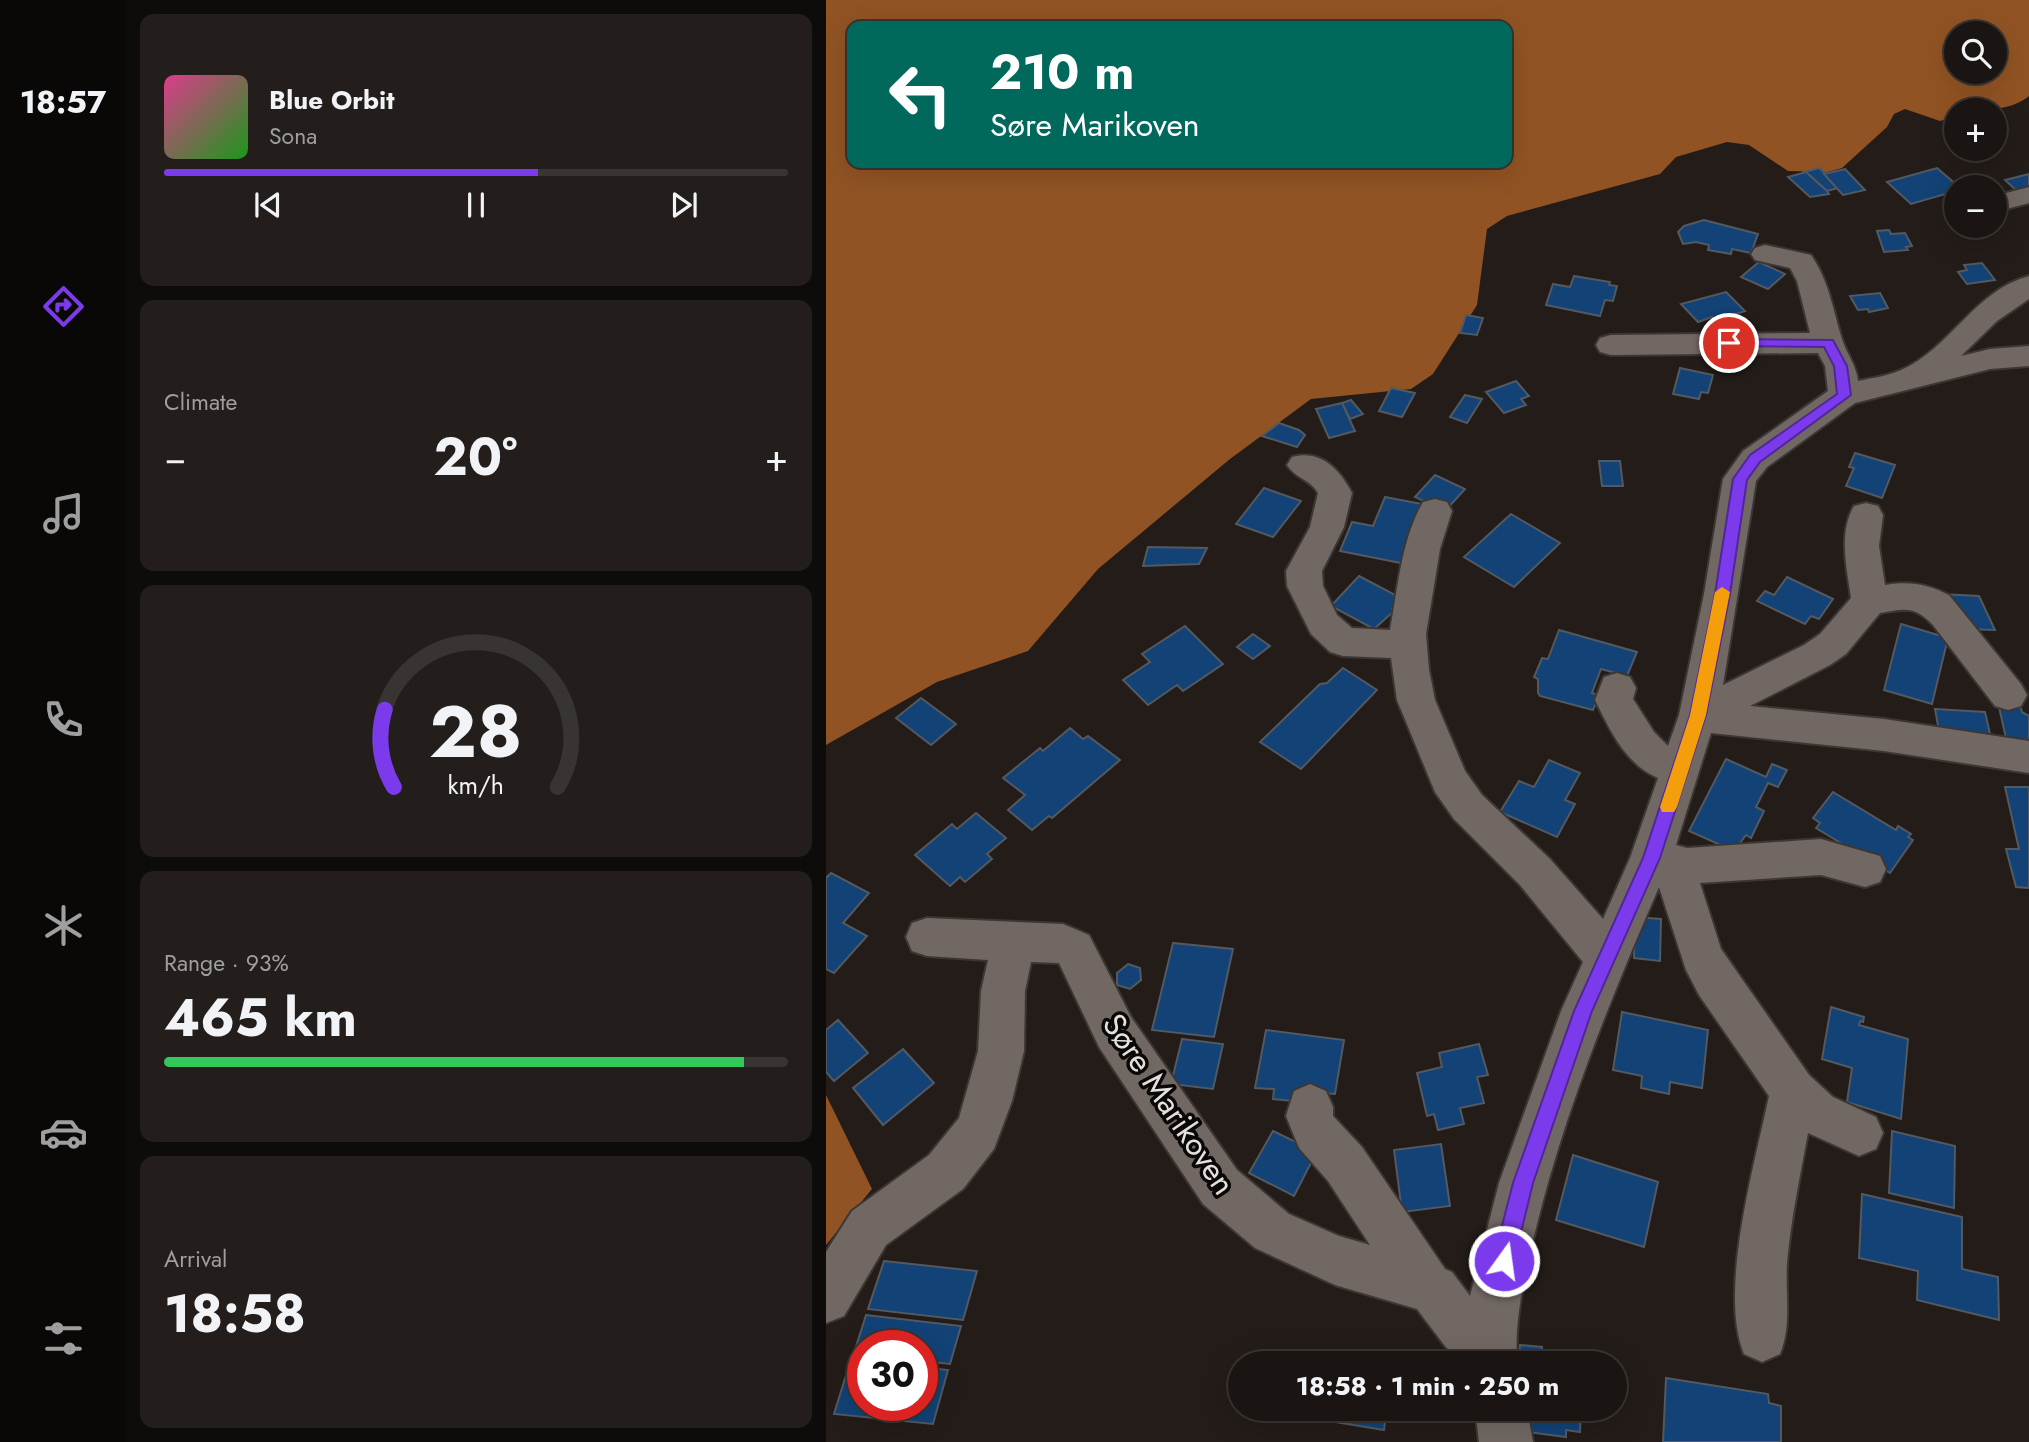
<!DOCTYPE html>
<meta charset="utf-8">
<style>
:root{--surface:#1a1512;--page:#231e1b;--text:#f1f3f6;--muted:#9f9f9f;--line:#383432;--accent:#7c3aed}
body{margin:0;font-family:Jost,sans-serif;background:var(--page);color:var(--text);height:100vh;display:flex;flex-direction:column;font-size:26px;white-space:nowrap}
*{box-sizing:border-box;margin:0}
p{font-size:23px;color:var(--muted)}
.icon{flex:none;width:38px;height:38px;fill:none;stroke:currentColor;stroke-width:2;stroke-linecap:round;stroke-linejoin:round}
.map{position:relative;flex:1;overflow:hidden}
.sheet{display:flex;flex-direction:column;gap:14px;padding:14px;background:#0e0c0a;width:700px}
.sheet>*{flex:none}
.guide{position:absolute;left:21px;top:21px;width:665px;height:147px;border-radius:14px;box-shadow:0 7px 28px #0002,0 0 0 2px var(--line);background:#00695c;color:#fff;overflow:hidden}
.tools{position:absolute;left:1118px;top:21px;display:grid;gap:14px}
.tools a{display:grid;place-items:center;width:63px;height:63px;border-radius:50%;background:var(--surface);box-shadow:0 7px 28px #0002,0 0 0 2px var(--line);font-size:35px}
.speed{position:absolute;left:21px;top:1330px;display:flex;gap:14px;font-size:35px;font-weight:700;text-align:center}
.speed>*{display:grid;place-content:center;width:91px;height:91px;border-radius:50%;background:var(--surface);box-shadow:0 7px 28px #0002,0 0 0 2px var(--line);line-height:1}
.speed .limit{border:10px solid #d22;background:#fff;color:#111}
.pin{position:absolute;display:grid;place-items:center;width:60px;height:60px;color:#fff;margin:-30px;border:4px solid #fff;border-radius:50%;box-shadow:0 2px 7px #0007}
.me{position:absolute;width:77px;margin:-38px;rotate:14deg;stroke-linejoin:round;filter:drop-shadow(0 0 5px #0008)}
.turn{display:flex;align-items:center;gap:24px;height:147px;padding:0 28px;font-size:32px}
.turn .icon{width:91px;height:91px;stroke-width:2.5}
.turn b{display:block;font-size:49px;line-height:60px}
.big{font-size:52px;font-weight:700;line-height:1.1}
.sheet .card{flex:1;display:flex;flex-direction:column;justify-content:center;gap:10px;min-width:0;padding:0 24px;border-radius:14px;background:var(--page)}
.sheet .dial{align-items:center;gap:0}
.dial svg{height:182px;overflow:visible;fill:none;stroke:var(--line);stroke-width:7;stroke-linecap:round;text-anchor:middle}
.dial text{fill:var(--text);stroke:none}
.song{display:flex;align-items:center;gap:21px}
.cover{width:84px;height:84px;border-radius:10px;background:linear-gradient(135deg,hsl(330 70% 55%),hsl(120 70% 35%))}
.played{height:7px;border-radius:4px;background:linear-gradient(90deg,var(--accent) 60%,var(--line) 60%)}
.keys{display:flex;justify-content:space-around;direction:ltr}
.heat{display:flex;justify-content:space-between;align-items:center;font-size:38px;direction:ltr}
.charge{height:10px;border-radius:5px;background:linear-gradient(90deg,#34c759 93%,var(--line) 0)}
.trip{position:absolute;left:402px;top:1351px;width:399px;height:70px;border-radius:35px;background:var(--surface);box-shadow:0 7px 28px #0002,0 0 0 2px var(--line);font-weight:700;line-height:70px;text-align:center}
main{display:flex;flex:1;min-height:0}
.tabs{display:flex;flex-direction:column;width:126px;justify-content:space-around;align-items:center;background:#0a0807;color:var(--muted)}
.tabs .icon{width:49px;height:49px}
.tabs .active{color:var(--accent)}
.tabs b{font-size:32px;color:var(--text)}
.map>svg:first-child{display:block}
.water{fill:#915323;fill-rule:evenodd}
.building{fill:#124276;stroke:#535960;stroke-width:2}
.lines{fill:none;stroke-linecap:round;stroke-linejoin:round}
.minor-casing{stroke:#3c3734;stroke-width:4}
.minor{fill:#716863;fill-rule:evenodd}
.route{fill:#7c3aed;stroke:#51269a;stroke-width:2}
.slow{fill:#f59e0b}
.labels{text-anchor:middle;stroke-width:7;stroke-linejoin:round;paint-order:stroke}
.near-street-label{font-size:32px;fill:#e5e0dd;stroke:#0a0806}
</style>
<main>
<nav class="tabs">
<b>18:57</b>
<svg class="icon active" aria-label="directions" viewBox="0 0 24 24"><path d="M12 3l9 9-9 9-9-9zM9 14v-3h6M13 9l2 2-2 2"/></svg>
<svg class="icon" aria-label="music" viewBox="0 0 24 24"><path d="M9 18V5l10-2v13"/><circle cx="6" cy="18" r="3"/><circle cx="16" cy="16" r="3"/></svg>
<svg class="icon" aria-label="phone" viewBox="0 0 24 24"><path d="M5 4h4l2 5-3 2q2 4 5 5l2-3 5 2v4C11 20 4 13 5 4z"/></svg>
<svg class="icon" aria-label="climate" viewBox="0 0 24 24"><path d="M12 3v18M4 7l16 10M4 17L20 7"/></svg>
<svg class="icon" aria-label="car" viewBox="0 0 24 24"><path d="M5 17H2v-5l4-1 3-4h7l3 4 3 1v5h-3M9 17h6M6 11h13"/><circle cx="7" cy="17" r="2"/><circle cx="17" cy="17" r="2"/></svg>
<svg class="icon" aria-label="filters" viewBox="0 0 24 24"><path d="M4 7h16M4 17h16"/><circle cx="9" cy="7" r="2"/><circle cx="15" cy="17" r="2"/></svg>
</nav>
<section class="sheet">
<div class="card">
<div class="song"><i class="cover"></i><div><b>Blue Orbit</b><p>Sona</p></div></div>
<div class="played"></div>
<div class="keys"><svg class="icon" aria-label="previous" viewBox="0 0 24 24"><path d="M18 5L8 12l10 7zM5 5v14"/></svg><svg class="icon" aria-label="pause" viewBox="0 0 24 24"><path d="M8 5v14M16 5v14"/></svg><svg class="icon" aria-label="next" viewBox="0 0 24 24"><path d="M6 5l10 7-10 7zM19 5v14"/></svg></div>
</div>
<div class="card"><p>Climate</p>
<div class="heat"><a>−</a><b class="big">20°</b><a>+</a></div>
</div>
<div class="card dial"><svg viewBox="0 0 100 80">
<path d="M14 69A42 42 0 1 1 86 69"/>
<path d="M14 69A42 42 0 0 1 10 35" stroke="#7c3aed"/>
<text x="50" y="56" font-size="32" font-weight="700">28</text>
<text x="50" y="72" font-size="11">km/h</text>
</svg></div>
<div class="card"><p>Range · 93%</p><b class="big">465 km</b><div class="charge"></div></div>
<div class="card"><p>Arrival</p><b class="big">18:58</b></div>
</section>
<div class="map">
<svg width="1203" height="1442" viewBox="0 0 1203 1442">
<rect width="100%" height="100%" fill="#231c18"/>
<!-- water -->
<g class="water">
<path d="M 0,0 L 1203,0 L 1203,96 C 1184,112 1154,110 1130,110 L 1130,117 L 1114,121 L 1079,109 L 1068,114 L 1061,127 L 1016,168 L 1002,172 L 962,171 L 923,145 L 901,142 L 850,157 L 834,174 L 681,216 L 661,229 L 651,305 L 607,374 L 585,389 L 485,399 L 404,459 L 272,569 L 202,651 L 111,682 L 0,745 ZM 26,26 L 681,26 L 681,163 L 26,163 ZM 1130,33 L 1169,33 L 1169,72 L 1130,72 Z"/>
<path d="M 0,1095 L 46,1189 L 0,1245 Z"/>
</g>
<!-- building -->
<g class="building">
<path d="M 993,168 L 1000,174 L 1012,188 L 1001,191 L 978,172 Z"/>
<path d="M 1111,168 L 1133,187 L 1130,191 L 1085,204 L 1061,182 Z"/>
<path d="M 1019,169 L 1039,190 L 1017,195 L 998,174 Z"/>
<path d="M 980,172 L 1001,191 L 1003,194 L 984,197 L 962,177 Z"/>
<path d="M 1203,174 L 1203,190 L 1192,192 L 1179,180 Z"/>
<path d="M 878,220 L 932,234 L 925,253 L 906,249 L 905,254 L 882,250 L 883,245 L 870,242 L 857,244 L 852,232 L 858,226 Z"/>
<path d="M 1063,230 L 1065,234 L 1079,233 L 1086,246 L 1080,247 L 1082,250 L 1058,252 L 1051,231 Z"/>
<path d="M 933,262 L 959,274 L 942,289 L 915,277 Z"/>
<path d="M 1156,263 L 1169,280 L 1141,284 L 1132,272 L 1141,270 L 1138,265 Z"/>
<path d="M 748,276 L 784,282 L 783,285 L 791,286 L 787,301 L 779,300 L 774,316 L 720,305 L 727,284 L 744,287 Z"/>
<path d="M 900,292 L 919,311 L 889,321 L 886,317 L 872,322 L 855,304 Z"/>
<path d="M 1054,293 L 1062,308 L 1043,312 L 1042,309 L 1032,310 L 1024,296 Z"/>
<path d="M 640,315 L 657,318 L 651,335 L 634,333 Z"/>
<path d="M 854,368 L 887,375 L 882,393 L 875,392 L 873,399 L 847,394 Z"/>
<path d="M 690,381 L 703,396 L 695,399 L 700,405 L 678,413 L 660,392 Z"/>
<path d="M 565,388 L 589,393 L 576,417 L 553,411 Z"/>
<path d="M 639,395 L 656,399 L 641,423 L 624,417 Z"/>
<path d="M 525,400 L 537,414 L 524,419 L 516,403 Z"/>
<path d="M 516,403 L 529,431 L 503,438 L 490,409 Z"/>
<path d="M 453,423 L 473,430 L 479,435 L 471,447 L 436,436 Z"/>
<path d="M 1029,453 L 1069,465 L 1056,498 L 1020,486 L 1028,468 L 1023,467 Z"/>
<path d="M 773,461 L 794,461 L 797,486 L 776,486 Z"/>
<path d="M 609,475 L 639,489 L 619,511 L 589,497 Z"/>
<path d="M 438,488 L 475,501 L 447,537 L 410,524 Z"/>
<path d="M 559,497 L 596,504 L 580,564 L 514,551 L 526,522 L 547,526 Z"/>
<path d="M 685,514 L 734,543 L 688,587 L 638,557 Z"/>
<path d="M 322,547 L 381,548 L 373,564 L 317,566 Z"/>
<path d="M 533,576 L 575,598 L 566,609 L 568,611 L 548,629 L 505,606 Z"/>
<path d="M 961,577 L 1007,599 L 993,619 L 985,616 L 979,624 L 931,601 L 939,591 L 948,595 Z"/>
<path d="M 1115,594 L 1153,596 L 1169,630 L 1139,629 Z"/>
<path d="M 1075,624 L 1122,638 L 1106,704 L 1058,690 Z"/>
<path d="M 359,626 L 397,664 L 357,691 L 351,685 L 322,705 L 297,680 L 324,662 L 316,654 Z"/>
<path d="M 733,630 L 811,652 L 801,676 L 775,669 L 766,693 L 773,695 L 767,710 L 714,696 L 712,693 L 712,679 L 708,677 L 716,658 L 722,659 Z"/>
<path d="M 427,634 L 444,646 L 427,659 L 411,647 Z"/>
<path d="M 517,668 L 551,690 L 475,769 L 434,742 L 494,684 L 501,683 Z"/>
<path d="M 95,698 L 130,724 L 105,745 L 70,718 Z"/>
<path d="M 1173,707 L 1195,708 L 1196,712 L 1203,716 L 1203,745 L 1181,743 Z"/>
<path d="M 1109,709 L 1159,712 L 1164,734 L 1113,731 Z"/>
<path d="M 244,728 L 257,739 L 262,736 L 294,760 L 226,818 L 223,816 L 206,830 L 182,810 L 199,795 L 177,778 L 214,748 L 217,751 Z"/>
<path d="M 900,759 L 940,777 L 946,764 L 961,770 L 952,787 L 942,783 L 930,807 L 938,811 L 925,838 L 920,835 L 908,851 L 863,831 Z"/>
<path d="M 723,760 L 754,773 L 739,800 L 749,804 L 731,837 L 674,812 L 693,781 L 708,787 Z"/>
<path d="M 1179,787 L 1203,787 L 1203,888 L 1190,887 L 1180,849 L 1193,849 Z"/>
<path d="M 1007,792 L 1070,830 L 1072,826 L 1085,834 L 1082,837 L 1087,840 L 1064,873 L 990,828 L 994,823 L 987,818 Z"/>
<path d="M 150,813 L 180,838 L 161,854 L 166,859 L 139,882 L 134,877 L 124,886 L 89,855 L 126,824 L 131,829 Z"/>
<path d="M 5,873 L 43,893 L 17,923 L 41,936 L 8,973 L 0,969 L 0,878 Z"/>
<path d="M 809,917 L 835,919 L 834,961 L 808,958 Z"/>
<path d="M 347,943 L 407,949 L 388,1037 L 326,1030 Z"/>
<path d="M 302,964 L 314,968 L 315,980 L 304,989 L 291,985 L 291,973 Z"/>
<path d="M 1005,1007 L 1038,1017 L 1037,1022 L 1034,1021 L 1033,1025 L 1082,1039 L 1075,1119 L 1021,1102 L 1026,1068 L 996,1059 Z"/>
<path d="M 796,1012 L 882,1030 L 876,1088 L 844,1082 L 843,1094 L 815,1088 L 816,1076 L 787,1070 Z"/>
<path d="M 12,1020 L 42,1053 L 8,1081 L 0,1072 L 0,1030 Z"/>
<path d="M 440,1030 L 518,1040 L 509,1094 L 480,1092 L 478,1102 L 447,1099 L 448,1089 L 429,1088 Z"/>
<path d="M 356,1039 L 397,1044 L 387,1089 L 345,1084 Z"/>
<path d="M 653,1044 L 662,1075 L 651,1077 L 658,1103 L 634,1108 L 638,1124 L 612,1130 L 608,1114 L 601,1116 L 591,1073 L 616,1067 L 613,1053 Z"/>
<path d="M 77,1049 L 108,1083 L 57,1125 L 27,1088 Z"/>
<path d="M 447,1131 L 468,1141 L 487,1159 L 468,1196 L 423,1173 Z"/>
<path d="M 1066,1131 L 1129,1146 L 1128,1208 L 1063,1193 Z"/>
<path d="M 615,1144 L 624,1206 L 576,1212 L 568,1150 Z"/>
<path d="M 747,1155 L 832,1182 L 818,1247 L 730,1220 Z"/>
<path d="M 1036,1194 L 1136,1217 L 1136,1269 L 1172,1277 L 1173,1320 L 1091,1300 L 1092,1271 L 1033,1258 Z"/>
<path d="M 58,1261 L 151,1271 L 137,1320 L 42,1309 Z"/>
<path d="M 40,1315 L 135,1326 L 124,1364 L 96,1361 L 96,1346 L 37,1346 L 37,1354 L 28,1353 Z"/>
<path d="M 694,1345 L 716,1347 L 715,1358 L 744,1363 L 685,1363 L 685,1354 L 693,1356 Z"/>
<path d="M 25,1359 L 37,1360 L 37,1405 L 96,1405 L 96,1367 L 122,1370 L 107,1424 L 8,1414 Z"/>
<path d="M 840,1378 L 942,1394 L 943,1403 L 955,1406 L 955,1442 L 837,1442 Z"/>
<path d="M 511,1409 L 569,1409 L 568,1414 L 560,1413 L 558,1430 L 509,1422 Z"/>
<path d="M 681,1409 L 755,1409 L 754,1432 L 740,1430 L 740,1437 L 680,1429 Z"/>
</g>
<g class="lines">
<!-- minor casing -->
<g class="minor-casing">
<g id="minor">
<path d="M 1203,187 L 1203,203 L 1169,212 L 1169,196 Z"/>
<path d="M 939,245 L 985,255 C 1003,281 1007,310 1016,339 C 1021,355 1030,364 1032,381 C 1046,378 1062,376 1075,370 C 1124,349 1149,290 1203,276 L 1203,299 L 1171,321 L 1135,356 L 1164,349 L 1203,346 L 1203,366 L 1164,369 L 1029,403 L 941,467 L 930,481 L 897,685 L 978,645 L 994,634 L 1025,598 C 1021,569 1012,533 1028,506 L 1040,503 L 1052,506 L 1057,515 L 1053,546 L 1059,585 C 1083,581 1101,584 1123,595 L 1195,684 L 1201,695 L 1195,706 L 1182,710 L 1169,706 L 1107,625 C 1088,605 1079,609 1054,613 L 1020,654 L 1004,665 L 924,706 L 1058,719 L 1203,741 L 1203,773 L 1058,751 L 885,733 L 850,845 L 861,848 L 995,839 L 1054,856 L 1060,869 L 1054,882 L 1039,887 L 995,875 L 874,883 L 895,949 L 983,1075 L 1007,1097 L 1050,1117 L 1057,1133 L 1050,1149 L 1033,1156 L 982,1133 C 974,1176 965,1219 961,1263 C 959,1294 966,1325 954,1354 L 936,1362 L 918,1354 C 892,1291 929,1163 943,1096 L 873,995 L 860,970 L 833,887 C 784,1000 738,1113 709,1232 C 699,1276 688,1318 691,1363 L 636,1363 L 619,1346 L 591,1309 L 509,1285 L 429,1248 L 377,1204 L 273,1047 L 233,963 L 205,962 L 199,991 L 198,1051 L 186,1101 L 168,1149 L 137,1189 L 60,1245 L 18,1316 L 0,1323 L 0,1252 L 26,1211 L 103,1155 L 133,1118 L 152,1051 L 155,991 L 162,960 L 101,956 L 86,951 L 80,937 L 86,923 L 101,918 L 237,924 L 263,935 L 305,1017 L 411,1170 L 463,1214 L 513,1236 L 544,1245 L 502,1181 L 473,1148 L 460,1116 L 468,1091 L 484,1084 L 500,1091 L 507,1107 L 507,1116 L 536,1147 L 619,1269 L 626,1272 L 644,1296 L 673,1183 L 735,1011 L 757,962 L 694,885 L 628,819 L 609,792 L 571,700 L 565,658 L 517,656 L 504,652 L 485,634 L 461,586 L 460,571 L 484,527 L 492,493 C 485,480 469,478 461,465 L 466,457 C 495,449 514,470 526,493 L 518,527 L 496,571 L 497,586 L 511,615 L 526,628 L 564,630 C 572,588 575,540 597,502 L 609,499 L 621,502 L 626,511 L 614,549 L 600,634 L 603,670 L 609,700 L 639,771 L 656,795 L 724,859 L 777,919 L 804,858 L 832,778 C 799,764 784,730 769,700 L 778,677 L 791,673 L 804,677 L 810,688 L 807,699 L 828,732 L 842,746 L 853,715 L 878,594 L 897,479 L 917,451 L 1002,391 L 999,366 L 992,353 L 785,355 L 774,352 L 770,345 L 774,338 L 785,335 L 984,333 L 971,281 L 964,268 L 929,260 L 925,254 L 929,248 Z"/>
<path d="M 649,1409 L 701,1409 L 707,1442 L 653,1442 Z"/>
</g>
</g>
<!-- minor -->
<use href="#minor" class="minor"/>
</g>
<!-- route -->
<path class="route" d="M 903,339 L 1007,340 L 1021,366 L 1025,395 L 934,462 L 921,480 L 904,594 L 880,715 L 834,858 L 766,1011 L 707,1183 L 688,1261 L 685,1268 L 678,1271 L 670,1268 L 667,1261 L 687,1183 L 748,1011 L 817,858 L 864,715 L 889,594 L 907,479 L 924,455 L 1011,394 L 1008,366 L 998,347 L 899,346 L 899,340 Z"/>
<!-- slow -->
<path class="slow" d="M 896,587 L 904,592 L 880,715 L 851,807 L 848,812 L 836,812 L 834,807 L 864,715 L 889,592 Z"/>
<g class="labels">
<!-- near-street labels -->
<g class="near-street-label">
<text transform="translate(343 1104) rotate(56)" y="11">Søre Marikoven</text>
</g>
</g>
</svg>
<div class="tools">
<a><svg class="icon" aria-label="search" viewBox="0 0 24 24"><circle cx="10" cy="10" r="6"/><path d="M15 15l6 6"/></svg></a>
<a>+</a>
<a>−</a>
</div>
<div class="speed"><div class="limit">30</div></div>
<div class="pin" style="left:903px;top:343px;background:#d93025"><svg class="icon" aria-label="arrive" viewBox="0 0 24 24"><path d="M6 21V4h12l-3 4 3 4H6"/></svg></div>
<svg class="me" style="left:678px;top:1261px" viewBox="-20 -20 40 40"><circle r="17" fill="#7c3aed" stroke="#fff" stroke-width="3"/><path d="M0-11L8 9 0 5-8 9z" fill="#fff"/></svg>
<div class="trip">18:58 · 1 min · 250 m</div>
<div class="guide">
<div class="turn"><svg class="icon" aria-label="left" viewBox="0 0 24 24"><path d="M17 20v-9H6M10 6l-5 5 5 5"/></svg><div><b>210 m</b>Søre Marikoven</div></div>
</div>
</div>
</main>
